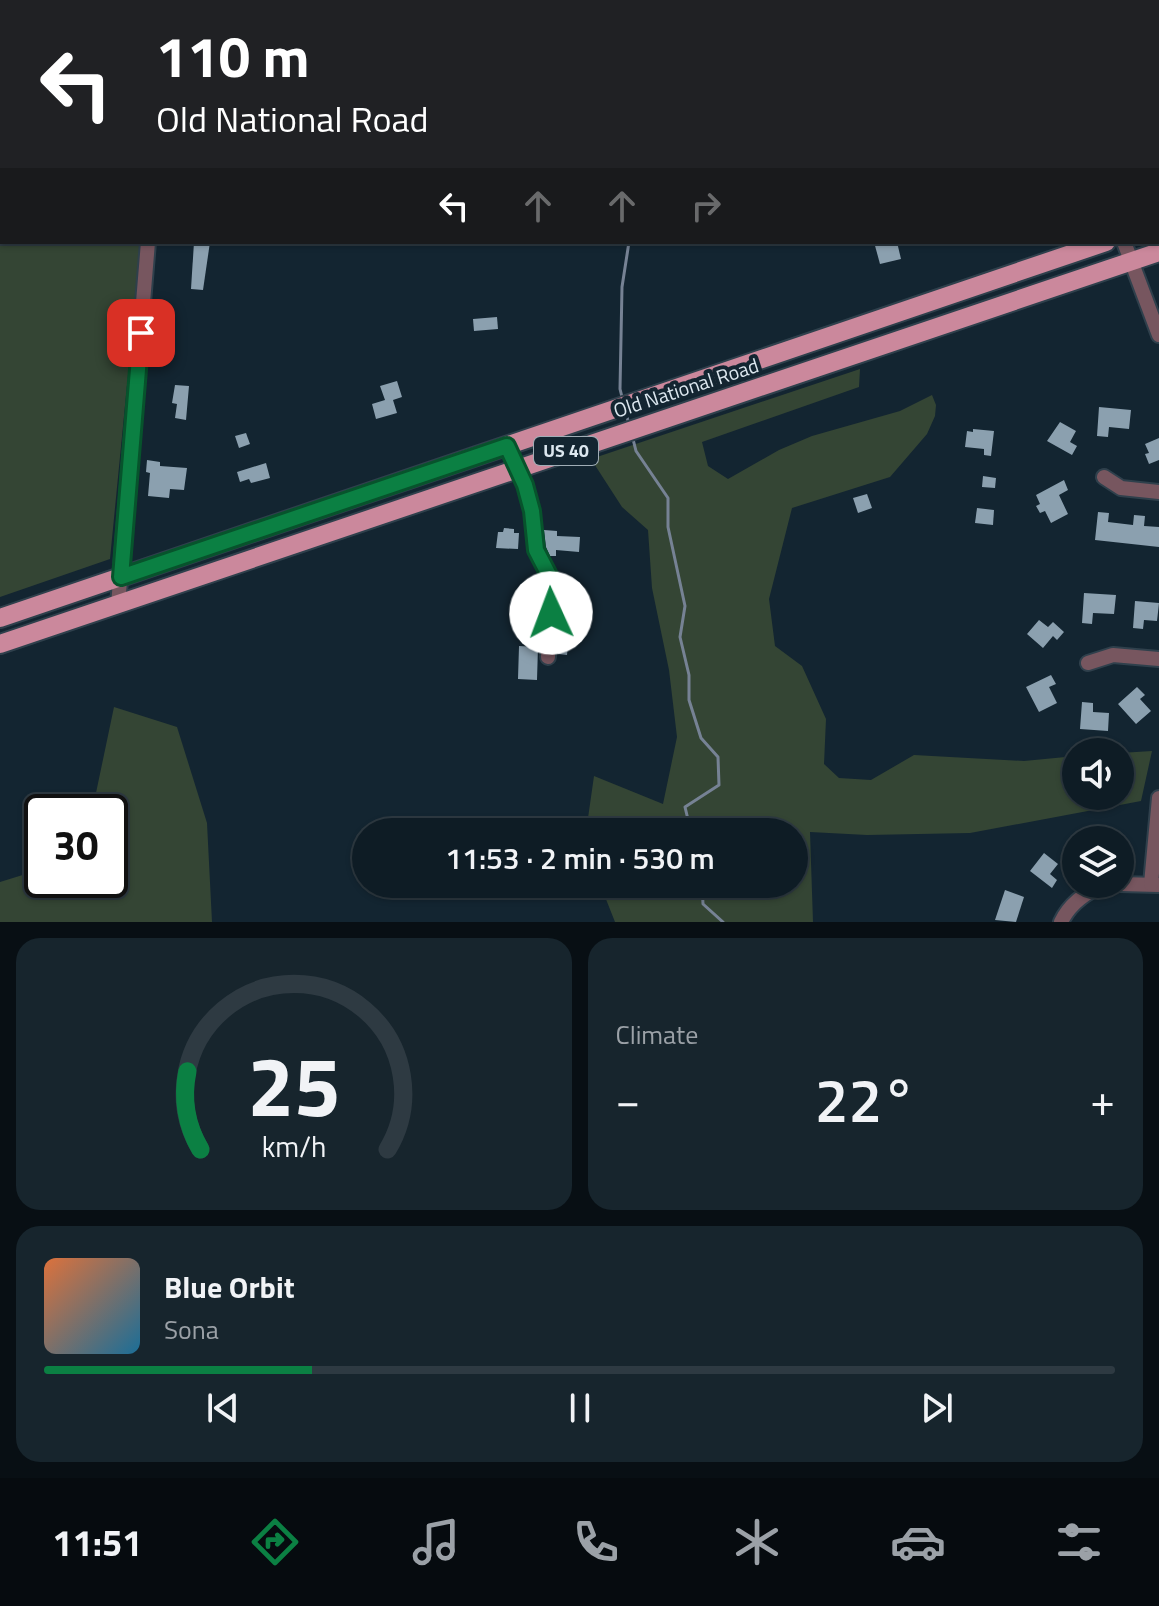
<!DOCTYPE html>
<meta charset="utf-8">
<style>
:root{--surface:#0e1c25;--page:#17252d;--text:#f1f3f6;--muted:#9ba1a7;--line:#2e3a42;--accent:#0b8043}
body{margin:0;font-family:"Titillium Web",sans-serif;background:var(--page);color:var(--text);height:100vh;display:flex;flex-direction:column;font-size:30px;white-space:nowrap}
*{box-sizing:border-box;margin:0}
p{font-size:26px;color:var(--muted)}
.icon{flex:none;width:44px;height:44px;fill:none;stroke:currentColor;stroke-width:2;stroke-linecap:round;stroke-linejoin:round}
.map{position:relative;height:922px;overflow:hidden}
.side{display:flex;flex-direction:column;gap:16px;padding:16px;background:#080f14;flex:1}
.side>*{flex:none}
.banner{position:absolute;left:0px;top:0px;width:1160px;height:244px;box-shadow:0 2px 6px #0004,0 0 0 2px var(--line);background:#202124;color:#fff;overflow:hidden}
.controls{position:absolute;left:1062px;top:738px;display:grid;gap:16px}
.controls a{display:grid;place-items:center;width:72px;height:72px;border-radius:50%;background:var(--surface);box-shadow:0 2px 6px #0004,0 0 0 2px var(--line);font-size:40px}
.speed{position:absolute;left:24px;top:794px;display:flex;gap:16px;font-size:40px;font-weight:700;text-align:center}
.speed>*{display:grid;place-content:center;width:104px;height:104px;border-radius:50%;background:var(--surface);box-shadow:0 2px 6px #0004,0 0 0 2px var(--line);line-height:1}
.speed .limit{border:4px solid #111;border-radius:12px;background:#fff;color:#111}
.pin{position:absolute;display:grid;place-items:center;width:68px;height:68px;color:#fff;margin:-34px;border-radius:16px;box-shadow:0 4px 12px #0006}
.me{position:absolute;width:88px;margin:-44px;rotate:358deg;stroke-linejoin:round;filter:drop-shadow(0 0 6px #0008)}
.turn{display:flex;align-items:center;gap:28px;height:168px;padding:0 24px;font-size:36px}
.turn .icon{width:104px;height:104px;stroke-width:2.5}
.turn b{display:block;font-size:56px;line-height:68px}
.lanes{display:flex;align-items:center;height:76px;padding:0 24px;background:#0003;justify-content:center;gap:40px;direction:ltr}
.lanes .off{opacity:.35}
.big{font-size:60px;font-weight:600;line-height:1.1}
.side .tile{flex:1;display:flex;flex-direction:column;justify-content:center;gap:12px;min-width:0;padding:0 28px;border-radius:24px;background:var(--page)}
.side .dial{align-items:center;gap:0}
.dial svg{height:208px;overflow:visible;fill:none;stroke:var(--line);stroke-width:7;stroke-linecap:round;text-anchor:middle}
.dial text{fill:var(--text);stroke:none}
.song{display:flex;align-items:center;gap:24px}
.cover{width:96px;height:96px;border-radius:12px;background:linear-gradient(135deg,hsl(20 70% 55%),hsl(200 70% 35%))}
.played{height:8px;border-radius:4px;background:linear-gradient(90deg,var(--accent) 25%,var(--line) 25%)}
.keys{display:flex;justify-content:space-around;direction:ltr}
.heat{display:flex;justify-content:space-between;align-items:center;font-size:44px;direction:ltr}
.side .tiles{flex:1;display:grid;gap:16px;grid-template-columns:1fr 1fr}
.tile:last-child{grid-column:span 2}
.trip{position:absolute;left:352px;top:818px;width:456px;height:80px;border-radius:40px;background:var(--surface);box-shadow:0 2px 6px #0004,0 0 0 2px var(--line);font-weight:600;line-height:80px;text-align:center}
.dock{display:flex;height:128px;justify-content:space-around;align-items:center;background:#060b0f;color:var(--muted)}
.dock .icon{width:56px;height:56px}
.dock .active{color:var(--accent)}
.dock b{font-size:36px;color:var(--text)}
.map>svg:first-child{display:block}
.green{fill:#344534}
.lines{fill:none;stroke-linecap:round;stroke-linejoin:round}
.stream{stroke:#768294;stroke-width:3}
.building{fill:#8ba0af}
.minor-casing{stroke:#2f404c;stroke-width:18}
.major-casing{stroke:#2f404c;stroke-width:22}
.minor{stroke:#77565f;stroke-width:14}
.major{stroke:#cb889c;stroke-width:18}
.route-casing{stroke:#07532c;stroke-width:20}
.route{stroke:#0b8043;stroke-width:14}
.labels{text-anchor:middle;stroke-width:8;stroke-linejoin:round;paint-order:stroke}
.shield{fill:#132531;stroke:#a0adb6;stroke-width:2}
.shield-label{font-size:18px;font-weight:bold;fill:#dce7ef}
.street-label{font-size:20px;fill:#dce7ef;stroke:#132531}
</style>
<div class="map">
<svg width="1159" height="922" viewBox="0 0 1159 922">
<rect width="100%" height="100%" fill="#132531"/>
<!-- green -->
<g class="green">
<path d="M 0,0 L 165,0 L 2,2 L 2,242 L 141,242 L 110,559 L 0,597 Z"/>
<path d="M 860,369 L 859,387 L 702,442 L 708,466 L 728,479 L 779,450 L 812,436 L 900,411 L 932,395 L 936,405 L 935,416 L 927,434 L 890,477 L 792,508 L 769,599 L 775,646 L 802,666 L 826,719 L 824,764 L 839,778 L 871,780 L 914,755 L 1024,761 L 1076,756 L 1076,796 L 1120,796 L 1120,753 L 1152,751 L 1141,801 L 970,833 L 867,835 L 810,832 L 813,922 L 615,922 L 600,884 L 794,884 L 794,832 L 586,832 L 594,776 L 663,804 L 677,737 L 669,670 L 652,588 L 648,530 L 622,507 L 591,459 Z"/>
<path d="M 114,707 L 177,727 L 207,823 L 212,922 L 0,922 L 0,882 L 42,869 L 42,880 L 110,880 L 110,812 L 92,812 Z"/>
</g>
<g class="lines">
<!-- stream -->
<g class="stream">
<path d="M 648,2 L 648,0"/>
<path d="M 622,397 L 620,389 L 622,287 L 629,242"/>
<path d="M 626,412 L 628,421"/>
<path d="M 633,439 L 636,451 L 668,498 L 668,527 L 685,606 L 680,637 L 689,675 L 689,700 L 701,738 L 718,757 L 719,785 L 685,807 L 691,832"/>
<path d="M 702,884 L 703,904 L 723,922"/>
</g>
</g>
<!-- building -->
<g class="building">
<path d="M 194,242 L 210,242 L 203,290 L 191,289 Z"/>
<path d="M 874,242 L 897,242 L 901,259 L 880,264 Z"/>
<path d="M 497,317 L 498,329 L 474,331 L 473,319 Z"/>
<path d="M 397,381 L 402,397 L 393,400 L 397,413 L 376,419 L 372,404 L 385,400 L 380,386 Z"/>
<path d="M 175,385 L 189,386 L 186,420 L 175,418 L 177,404 L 172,403 Z"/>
<path d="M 1099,407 L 1131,410 L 1129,429 L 1109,427 L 1108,437 L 1097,436 Z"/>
<path d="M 1060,422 L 1076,431 L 1070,442 L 1077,446 L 1072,455 L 1047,441 Z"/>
<path d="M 973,429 L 994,431 L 991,456 L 984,455 L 984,449 L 965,447 L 967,431 L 973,432 Z"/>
<path d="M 246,433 L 250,444 L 239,448 L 235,436 Z"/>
<path d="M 1159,438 L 1159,460 L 1149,464 L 1145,454 L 1149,453 L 1145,444 Z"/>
<path d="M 147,460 L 160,462 L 160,466 L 187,468 L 184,490 L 170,489 L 169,498 L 148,496 L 150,473 L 146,472 Z"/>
<path d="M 266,463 L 270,478 L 251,483 L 249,479 L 240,482 L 237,472 Z"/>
<path d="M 983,476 L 996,478 L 995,488 L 982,487 Z"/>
<path d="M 1064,480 L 1068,490 L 1059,495 L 1068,514 L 1051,523 L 1045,511 L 1040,513 L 1036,506 L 1040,504 L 1036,495 Z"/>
<path d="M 867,494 L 872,508 L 858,513 L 853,498 Z"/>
<path d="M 977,508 L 994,510 L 993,525 L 975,523 Z"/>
<path d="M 1098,512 L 1109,513 L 1108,522 L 1133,525 L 1134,515 L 1145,516 L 1144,526 L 1159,527 L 1159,547 L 1095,540 Z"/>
<path d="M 504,528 L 514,529 L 514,533 L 519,533 L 518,549 L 496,548 L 498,532 L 503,532 Z"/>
<path d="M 544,530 L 557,531 L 557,536 L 580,537 L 579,552 L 556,550 L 556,556 L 550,556 L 546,547 Z"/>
<path d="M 1084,593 L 1116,595 L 1114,614 L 1093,613 L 1092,624 L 1082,623 Z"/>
<path d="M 1135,601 L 1159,603 L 1157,621 L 1144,620 L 1143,629 L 1133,628 Z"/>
<path d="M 1039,620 L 1048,627 L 1053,622 L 1064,632 L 1057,640 L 1053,636 L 1043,648 L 1027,634 Z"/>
<path d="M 559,634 L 569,634 L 567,655 L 558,654 Z"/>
<path d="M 519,646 L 538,647 L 537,680 L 518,679 Z"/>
<path d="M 1051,675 L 1056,684 L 1049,687 L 1057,703 L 1039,712 L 1026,687 Z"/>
<path d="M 1137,687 L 1145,695 L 1140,699 L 1151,711 L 1136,724 L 1118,704 Z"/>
<path d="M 1082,702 L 1093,703 L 1093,712 L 1109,713 L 1108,731 L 1080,729 Z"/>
<path d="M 1100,829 L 1103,840 L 1071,840 L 1071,838 Z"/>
<path d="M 1044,853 L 1058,864 L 1050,874 L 1057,880 L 1052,888 L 1030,871 Z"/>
<path d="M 1005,890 L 1024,897 L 1016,922 L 995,920 Z"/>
</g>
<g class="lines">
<!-- minor casing -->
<g class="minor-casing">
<g id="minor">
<path d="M 1005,0 L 1007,2"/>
<path d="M 168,2 L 168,0"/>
<path d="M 1124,242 L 1159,335"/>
<path d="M 507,446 L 525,485 L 532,511 L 536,550 L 551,579 L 548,657"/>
<path d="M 1104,477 L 1121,488 L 1159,492"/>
<path d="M 118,605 L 148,242"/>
<path d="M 1088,663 L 1113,655 L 1159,659"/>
<path d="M 1120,884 L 1159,885"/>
<path d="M 1151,884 L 1159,798"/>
<path d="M 1061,922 C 1070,903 1086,892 1105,884"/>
</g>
</g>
<!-- major casing -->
<g class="major-casing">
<g id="major">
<path d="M 1158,224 L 1159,224"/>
<path d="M 0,618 L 1106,242"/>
<path d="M 0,644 L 1159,252"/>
</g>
</g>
<!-- minor -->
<use href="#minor" class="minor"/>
<!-- major -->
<use href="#major" class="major"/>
</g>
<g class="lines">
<!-- route casing -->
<g class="route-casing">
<path id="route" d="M 141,333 L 121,577 L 507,446 L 525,485 L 532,511 L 536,550 L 551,579 L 551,613"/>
</g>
<!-- route -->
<use href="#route" class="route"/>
</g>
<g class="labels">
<!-- shield labels -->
<rect class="shield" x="534" y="437" width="64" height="28" rx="6"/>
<g class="shield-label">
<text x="566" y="457">US 40</text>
</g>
<!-- street labels -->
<g class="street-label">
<text transform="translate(686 388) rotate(-18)" y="7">Old National Road</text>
</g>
</g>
</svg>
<div class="controls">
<a><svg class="icon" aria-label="sound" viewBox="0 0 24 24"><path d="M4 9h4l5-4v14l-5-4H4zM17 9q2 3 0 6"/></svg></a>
<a><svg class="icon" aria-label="layers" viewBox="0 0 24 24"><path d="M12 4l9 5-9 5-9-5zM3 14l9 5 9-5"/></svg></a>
</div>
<div class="speed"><div class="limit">30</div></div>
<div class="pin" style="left:141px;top:333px;background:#d93025"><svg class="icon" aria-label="arrive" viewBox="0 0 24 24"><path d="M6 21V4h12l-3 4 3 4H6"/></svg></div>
<svg class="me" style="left:551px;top:613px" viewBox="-20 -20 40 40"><circle r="19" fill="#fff"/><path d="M0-13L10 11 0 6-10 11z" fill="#0b8043"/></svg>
<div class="trip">11:53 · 2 min · 530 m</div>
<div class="banner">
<div class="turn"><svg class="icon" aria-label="left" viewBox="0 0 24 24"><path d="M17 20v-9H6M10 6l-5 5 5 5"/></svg><div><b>110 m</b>Old National Road</div></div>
<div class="lanes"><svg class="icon" aria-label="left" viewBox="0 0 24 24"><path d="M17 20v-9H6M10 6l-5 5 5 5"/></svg><svg class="icon off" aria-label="ahead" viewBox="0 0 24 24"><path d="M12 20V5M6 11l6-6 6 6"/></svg><svg class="icon off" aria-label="ahead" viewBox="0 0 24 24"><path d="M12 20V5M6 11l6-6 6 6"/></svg><svg class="icon off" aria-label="right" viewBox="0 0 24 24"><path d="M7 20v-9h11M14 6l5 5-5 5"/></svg></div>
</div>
</div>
<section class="side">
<div class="tiles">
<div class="tile dial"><svg viewBox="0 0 100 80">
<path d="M14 69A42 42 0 1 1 86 69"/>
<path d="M14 69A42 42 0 0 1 9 39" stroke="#0b8043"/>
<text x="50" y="56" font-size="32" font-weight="700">25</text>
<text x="50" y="72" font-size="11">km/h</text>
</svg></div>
<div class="tile"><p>Climate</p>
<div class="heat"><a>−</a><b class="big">22°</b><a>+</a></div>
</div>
<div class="tile">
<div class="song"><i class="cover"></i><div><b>Blue Orbit</b><p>Sona</p></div></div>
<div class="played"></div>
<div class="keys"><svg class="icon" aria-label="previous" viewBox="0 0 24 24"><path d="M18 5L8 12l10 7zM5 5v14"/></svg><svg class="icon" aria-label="pause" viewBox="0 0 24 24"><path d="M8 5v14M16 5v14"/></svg><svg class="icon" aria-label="next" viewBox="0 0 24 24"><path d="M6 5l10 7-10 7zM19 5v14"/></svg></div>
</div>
</div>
</section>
<nav class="dock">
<b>11:51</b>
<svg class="icon active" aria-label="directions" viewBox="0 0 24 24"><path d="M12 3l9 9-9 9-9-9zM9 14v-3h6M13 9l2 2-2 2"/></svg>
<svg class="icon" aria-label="music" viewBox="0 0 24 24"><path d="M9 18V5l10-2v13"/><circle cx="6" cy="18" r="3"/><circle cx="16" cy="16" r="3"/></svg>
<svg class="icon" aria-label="phone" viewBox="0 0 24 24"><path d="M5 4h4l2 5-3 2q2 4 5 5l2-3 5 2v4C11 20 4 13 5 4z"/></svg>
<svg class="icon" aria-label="climate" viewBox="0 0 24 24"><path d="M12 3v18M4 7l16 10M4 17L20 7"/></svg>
<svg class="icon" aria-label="car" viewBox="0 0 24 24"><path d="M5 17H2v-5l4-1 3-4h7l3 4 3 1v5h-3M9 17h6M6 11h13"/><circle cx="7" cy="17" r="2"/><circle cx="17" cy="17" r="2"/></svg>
<svg class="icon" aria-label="filters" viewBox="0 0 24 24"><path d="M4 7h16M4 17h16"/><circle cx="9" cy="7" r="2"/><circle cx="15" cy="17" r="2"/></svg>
</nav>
